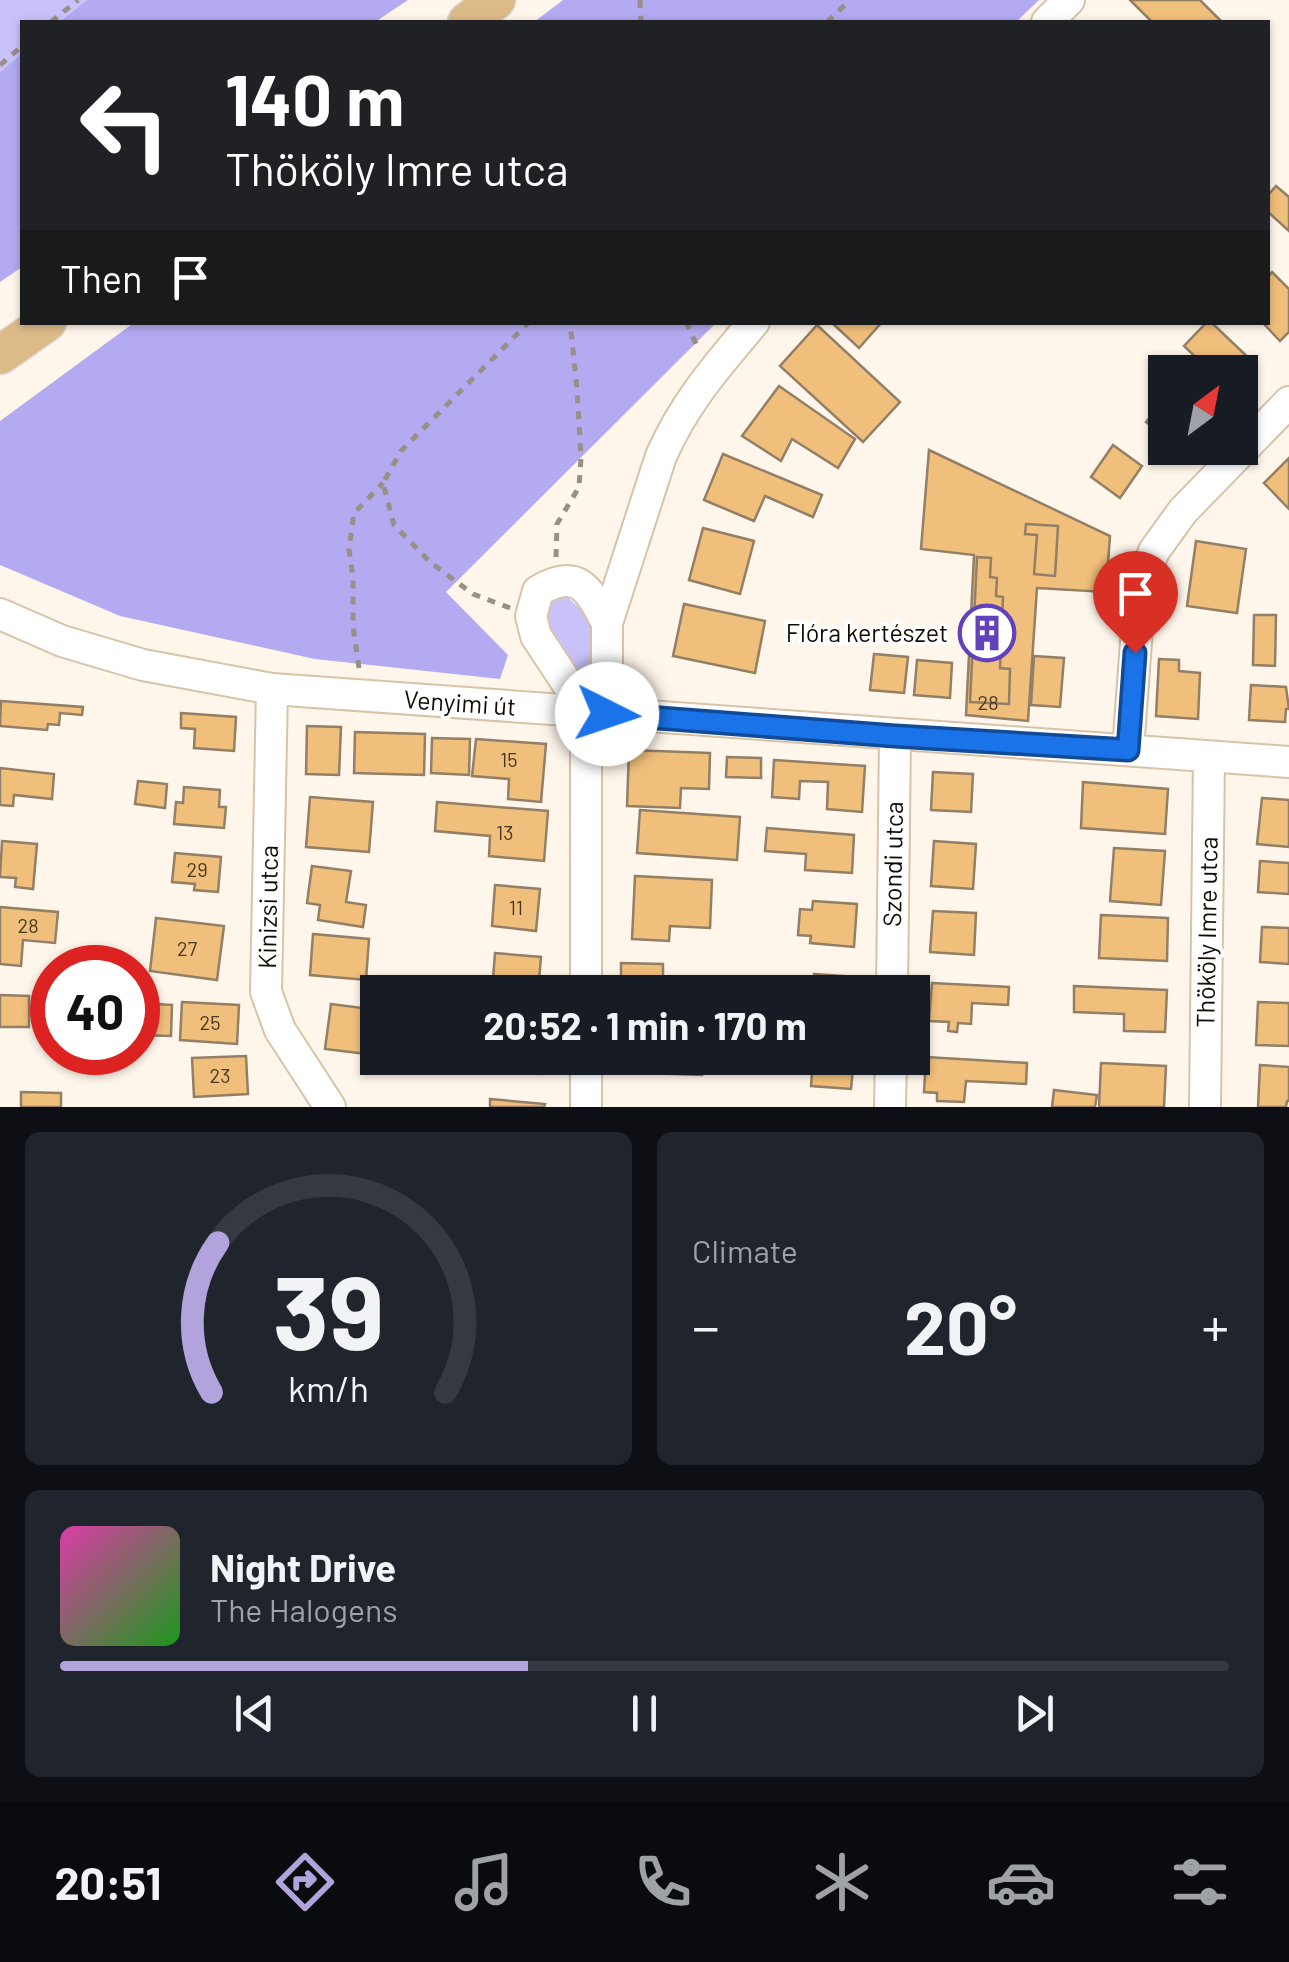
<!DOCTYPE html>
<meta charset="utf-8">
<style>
:root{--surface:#171b24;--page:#20242c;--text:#f1f3f6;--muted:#9ea1a6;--line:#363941;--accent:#b1a3db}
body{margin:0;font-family:Barlow,sans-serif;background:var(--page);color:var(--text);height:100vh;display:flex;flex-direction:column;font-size:38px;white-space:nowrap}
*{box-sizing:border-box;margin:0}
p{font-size:32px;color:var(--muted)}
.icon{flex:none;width:55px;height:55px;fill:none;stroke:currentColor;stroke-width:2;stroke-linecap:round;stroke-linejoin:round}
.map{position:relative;height:1107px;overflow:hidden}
.side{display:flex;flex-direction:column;gap:25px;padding:25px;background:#0d0f14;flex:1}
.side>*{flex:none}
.banner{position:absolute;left:20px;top:20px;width:1250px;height:305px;border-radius:0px;box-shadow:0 2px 8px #0004;background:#202124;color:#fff;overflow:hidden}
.needle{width:65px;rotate:32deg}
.fabs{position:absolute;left:1148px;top:355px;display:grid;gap:20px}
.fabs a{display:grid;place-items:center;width:110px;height:110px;border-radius:0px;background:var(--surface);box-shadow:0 2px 8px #0004;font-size:50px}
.speed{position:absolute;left:30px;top:945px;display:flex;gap:20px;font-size:50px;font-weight:700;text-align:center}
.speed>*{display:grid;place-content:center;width:130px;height:130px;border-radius:50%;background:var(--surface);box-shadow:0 2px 8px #0004;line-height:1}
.speed .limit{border:15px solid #d22;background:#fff;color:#111}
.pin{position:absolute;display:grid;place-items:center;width:85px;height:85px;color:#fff;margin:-102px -42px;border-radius:50% 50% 50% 0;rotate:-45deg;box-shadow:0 0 10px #0007}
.pin .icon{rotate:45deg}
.me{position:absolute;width:110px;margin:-55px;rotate:94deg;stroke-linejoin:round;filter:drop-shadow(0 0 8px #0008)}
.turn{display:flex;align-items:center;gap:35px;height:210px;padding:0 40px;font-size:45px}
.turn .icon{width:130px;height:130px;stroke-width:2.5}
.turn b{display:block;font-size:70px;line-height:85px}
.then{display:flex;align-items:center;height:95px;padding:0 40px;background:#0003;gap:20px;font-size:38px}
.big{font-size:75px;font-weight:700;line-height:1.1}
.side .card{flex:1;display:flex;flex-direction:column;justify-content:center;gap:15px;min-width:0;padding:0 35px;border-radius:15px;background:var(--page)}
.side .dial{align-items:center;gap:0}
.dial svg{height:260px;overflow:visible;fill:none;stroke:var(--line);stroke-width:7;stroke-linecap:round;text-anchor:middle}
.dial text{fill:var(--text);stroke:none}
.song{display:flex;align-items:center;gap:30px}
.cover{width:120px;height:120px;border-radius:15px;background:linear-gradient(135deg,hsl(320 70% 55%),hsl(120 70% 35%))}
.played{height:10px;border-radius:5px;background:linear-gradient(90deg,var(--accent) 40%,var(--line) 40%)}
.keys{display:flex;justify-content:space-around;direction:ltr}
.heat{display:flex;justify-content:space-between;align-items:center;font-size:55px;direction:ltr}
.side .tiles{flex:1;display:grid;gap:25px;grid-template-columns:1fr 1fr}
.card:last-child{grid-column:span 2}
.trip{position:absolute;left:360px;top:975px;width:570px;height:100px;border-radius:0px;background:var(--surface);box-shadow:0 2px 8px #0004;font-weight:700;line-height:100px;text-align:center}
.menu{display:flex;height:160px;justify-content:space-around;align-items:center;background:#090b0e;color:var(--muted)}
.menu .icon{width:70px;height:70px}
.menu .on{color:var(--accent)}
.menu b{font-size:45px;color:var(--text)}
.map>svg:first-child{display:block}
.green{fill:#c9c2fa}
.forest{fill:#b4aaf1}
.building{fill:#f1bf7c;stroke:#937f66;stroke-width:2.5}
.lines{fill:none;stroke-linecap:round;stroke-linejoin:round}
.minor-casing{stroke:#d8c3a8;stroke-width:34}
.major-casing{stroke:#d9d8d7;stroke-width:41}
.path{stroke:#988f86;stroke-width:5;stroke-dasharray:8 8;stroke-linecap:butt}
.minor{stroke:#fff;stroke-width:30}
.major{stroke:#ddbb89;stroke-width:38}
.route-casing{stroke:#114b97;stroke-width:25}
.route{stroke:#1a73e8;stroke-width:18}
.labels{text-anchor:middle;stroke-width:8;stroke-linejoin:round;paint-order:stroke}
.number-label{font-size:20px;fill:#4a3821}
.poi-label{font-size:25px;fill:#120b03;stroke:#fff;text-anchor:end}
.street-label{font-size:25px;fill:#120b03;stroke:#fff}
</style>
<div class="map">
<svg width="1289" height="1107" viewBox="0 0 1289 1107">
<rect width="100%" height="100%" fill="#fff6eb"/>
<!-- green -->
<g class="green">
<path d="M 0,0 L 87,0 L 59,22 L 22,22 L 22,53 L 0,72 Z"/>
<path d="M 562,594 C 591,610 611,659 586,686 L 544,628 L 543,605 Z"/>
</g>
<!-- forest -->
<g class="forest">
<path d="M 87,0 L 408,0 L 375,22 L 59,22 Z"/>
<path d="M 563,0 L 1039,0 L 1016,22 L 534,22 Z"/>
<path d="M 22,53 L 22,267 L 0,282 L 0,72 Z"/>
<path d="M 135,322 L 716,322 L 716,323 L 446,592 L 508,655 L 500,679 L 315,659 L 120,616 L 0,565 L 0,421 Z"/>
</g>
<!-- building -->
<g class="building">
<path d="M 1130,0 L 1200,0 L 1222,22 L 1152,22 Z"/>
<path d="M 1276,186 L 1289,197 L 1289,231 L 1268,212 L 1268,195 Z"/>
<path d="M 1272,272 L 1289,289 L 1289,332 L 1280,341 L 1262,322 L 1268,322 L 1268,277 Z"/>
<path d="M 831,322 L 882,322 L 859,348 Z"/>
<path d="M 1207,322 L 1211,322 L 1254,363 L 1240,377 L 1240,372 L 1203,372 L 1207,368 L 1184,346 Z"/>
<path d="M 817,325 L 900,402 L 863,442 L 780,366 Z"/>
<path d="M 779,386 L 855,439 L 838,468 L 792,439 L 781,461 L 742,436 Z"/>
<path d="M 1165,399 L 1165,437 L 1146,422 Z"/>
<path d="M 1113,445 L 1142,466 L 1120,498 L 1091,477 Z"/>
<path d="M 929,450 L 1110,536 L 1106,592 L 1037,588 L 1028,721 L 966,715 L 974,555 L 921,549 Z"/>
<path d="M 723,454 L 822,495 L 813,517 L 765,496 L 754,521 L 704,500 Z"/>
<path d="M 1289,458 L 1289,509 L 1264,483 Z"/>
<path d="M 1026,524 L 1058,526 L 1055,576 L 1034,574 L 1037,535 L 1025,534 Z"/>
<path d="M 703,528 L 754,541 L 740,594 L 689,580 Z"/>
<path d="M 1196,541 L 1246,549 L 1237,613 L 1187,606 Z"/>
<path d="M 977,557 L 991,558 L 990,577 L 997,578 L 996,596 L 1003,597 L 1000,668 L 1010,669 L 1009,704 L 970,702 Z"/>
<path d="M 684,604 L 765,621 L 755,673 L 673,656 Z"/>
<path d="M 1254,615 L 1276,615 L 1275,666 L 1253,665 Z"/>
<path d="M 874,654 L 908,657 L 904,693 L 870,690 Z"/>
<path d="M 1034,656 L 1064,658 L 1060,707 L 1031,705 Z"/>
<path d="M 1159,659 L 1179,660 L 1179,671 L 1200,673 L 1198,719 L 1156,716 Z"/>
<path d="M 917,660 L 952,663 L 950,698 L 914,695 Z"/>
<path d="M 1251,685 L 1286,687 L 1289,709 L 1286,709 L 1285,722 L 1249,720 Z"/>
<path d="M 1,701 L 83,707 L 82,715 L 60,713 L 59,725 L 48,724 L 47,730 L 0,726 Z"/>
<path d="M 181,713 L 236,717 L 234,751 L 194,748 L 195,729 L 181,728 Z"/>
<path d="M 307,726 L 341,727 L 339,775 L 306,774 Z"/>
<path d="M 355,732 L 425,734 L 424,775 L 354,773 Z"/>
<path d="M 432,738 L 470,739 L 469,775 L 431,773 Z"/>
<path d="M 476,739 L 546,744 L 541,802 L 508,799 L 509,779 L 472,776 Z"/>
<path d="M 629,750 L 710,753 L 709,789 L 681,788 L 680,808 L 627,806 Z"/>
<path d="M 727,757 L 761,758 L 761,778 L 726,777 Z"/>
<path d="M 774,760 L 865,766 L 862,812 L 827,809 L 828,782 L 800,781 L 799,799 L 772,797 Z"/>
<path d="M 0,768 L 54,774 L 52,799 L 14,795 L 13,806 L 0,805 Z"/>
<path d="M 933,772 L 973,774 L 971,812 L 931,810 Z"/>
<path d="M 138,781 L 167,784 L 165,808 L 135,804 Z"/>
<path d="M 1083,782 L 1168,789 L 1165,834 L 1081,828 Z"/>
<path d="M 184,787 L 220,790 L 219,807 L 226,807 L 224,828 L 174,824 L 176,802 L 183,803 Z"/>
<path d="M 310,797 L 373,802 L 369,852 L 306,847 Z"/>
<path d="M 1262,798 L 1289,800 L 1289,847 L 1257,844 Z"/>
<path d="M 437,802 L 548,811 L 544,861 L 489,856 L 490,836 L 435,831 Z"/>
<path d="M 640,810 L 740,817 L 737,860 L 637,853 Z"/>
<path d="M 767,828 L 854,835 L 852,873 L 805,870 L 806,854 L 765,851 Z"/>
<path d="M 2,841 L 37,844 L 33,889 L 15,887 L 16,878 L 0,877 Z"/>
<path d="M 934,841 L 976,844 L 973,889 L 931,886 Z"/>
<path d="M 1114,848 L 1165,851 L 1161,905 L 1110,901 Z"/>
<path d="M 175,853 L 221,857 L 218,892 L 194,890 L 195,884 L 172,882 Z"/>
<path d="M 1260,861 L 1289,863 L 1289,894 L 1258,892 Z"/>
<path d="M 312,866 L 351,871 L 346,902 L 366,905 L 363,927 L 318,920 L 320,905 L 307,903 Z"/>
<path d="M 635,876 L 712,880 L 710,928 L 670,926 L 669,941 L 632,939 Z"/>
<path d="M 495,885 L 540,889 L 536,931 L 492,926 Z"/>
<path d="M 813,901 L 857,904 L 854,947 L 810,943 L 811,936 L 798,935 L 800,909 L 812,910 Z"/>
<path d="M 0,907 L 58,912 L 55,943 L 23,940 L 21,966 L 0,964 Z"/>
<path d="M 933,911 L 976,913 L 974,955 L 930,952 Z"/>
<path d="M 1101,915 L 1168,918 L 1167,961 L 1099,958 Z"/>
<path d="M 156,918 L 224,926 L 217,980 L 150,971 Z"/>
<path d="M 1262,927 L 1289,928 L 1289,964 L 1260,962 Z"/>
<path d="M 313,934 L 369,939 L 366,980 L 310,975 Z"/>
<path d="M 495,953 L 541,957 L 538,992 L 492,992 Z"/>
<path d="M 621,963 L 663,964 L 663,992 L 621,992 Z"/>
<path d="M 814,974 L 857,977 L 855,992 L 813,992 Z"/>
<path d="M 932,983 L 1009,987 L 1008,1005 L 972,1003 L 971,1024 L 958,1023 L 957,1032 L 948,1031 L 949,1022 L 929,1021 Z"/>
<path d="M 1074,986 L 1167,990 L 1165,1032 L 1124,1031 L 1124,1014 L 1074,1012 Z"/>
<path d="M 756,987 L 779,988 L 779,992 L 756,992 Z"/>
<path d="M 0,995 L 29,996 L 29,1027 L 0,1027 Z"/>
<path d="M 182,1002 L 239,1005 L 237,1044 L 180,1040 Z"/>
<path d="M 1258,1002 L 1289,1003 L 1289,1046 L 1256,1045 Z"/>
<path d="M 138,1003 L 172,1005 L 171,1036 L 138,1035 Z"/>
<path d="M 331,1004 L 378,1010 L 375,1055 L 325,1049 Z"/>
<path d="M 246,1056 L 248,1094 L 194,1097 L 192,1058 Z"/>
<path d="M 926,1057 L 1027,1063 L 1026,1084 L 966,1081 L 964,1102 L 937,1101 L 937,1093 L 924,1092 Z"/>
<path d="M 425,1058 L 452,1058 L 451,1073 L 424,1072 Z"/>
<path d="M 482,1058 L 543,1058 L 541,1074 L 481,1069 Z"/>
<path d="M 618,1058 L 702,1058 L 702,1075 L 617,1072 Z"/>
<path d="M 758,1058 L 773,1058 L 773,1065 L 758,1063 Z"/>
<path d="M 813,1058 L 854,1058 L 851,1089 L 811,1086 Z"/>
<path d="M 1101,1063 L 1166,1066 L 1164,1107 L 1099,1107 Z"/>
<path d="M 1260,1065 L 1289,1067 L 1289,1101 L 1287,1101 L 1286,1107 L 1258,1107 Z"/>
<path d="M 1054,1090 L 1097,1095 L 1095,1107 L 1052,1107 Z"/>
<path d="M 21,1092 L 61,1093 L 61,1107 L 21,1107 Z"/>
<path d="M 490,1099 L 545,1104 L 544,1107 L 490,1107 Z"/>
</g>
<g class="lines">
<!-- minor casing -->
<g class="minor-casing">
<g id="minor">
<path d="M 1047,22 L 1069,0"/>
<path d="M 0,614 L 62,641 L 143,665 L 272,689 L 1289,762"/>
<path d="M 272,689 L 266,992 L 280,1030 L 330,1107"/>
<path d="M 586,712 L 536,636 L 531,616 L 538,591 C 578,567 589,589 607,623"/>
<path d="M 607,714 L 607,623 L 661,456 C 685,402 716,367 754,322"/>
<path d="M 1128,750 L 1140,588 L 1154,551 L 1183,511 L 1289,402"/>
<path d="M 586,992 L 586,712"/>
<path d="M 892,992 L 895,736"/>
<path d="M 586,1107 L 586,1058"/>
<path d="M 890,1107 L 891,1058"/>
<path d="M 1205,1107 L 1209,757"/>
</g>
</g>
<!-- major casing -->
<g class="major-casing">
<g id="major">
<path d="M 467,22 L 496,0"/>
<path d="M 0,355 L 47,322"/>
</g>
</g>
<!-- path -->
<g class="path">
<path d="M 640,0 L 641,22"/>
<path d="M 51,22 L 78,0"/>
<path d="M 827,22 L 850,0"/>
<path d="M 0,65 L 22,46"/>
<path d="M 686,322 L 697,346"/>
<path d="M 556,557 L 557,524 L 579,487 L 581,458 L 577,389 L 570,322"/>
<path d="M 510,608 L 473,594 L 430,562 L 394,525 L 383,483 L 401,451 L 529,322"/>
<path d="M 359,668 L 353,626 L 353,578 L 349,549 L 354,513 L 383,483"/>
</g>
<!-- minor -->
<use href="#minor" class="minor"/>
<!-- major -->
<use href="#major" class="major"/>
</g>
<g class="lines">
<!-- route casing -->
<g class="route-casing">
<path id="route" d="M 607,714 L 895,736 L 1128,750 L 1135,653"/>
</g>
<!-- route -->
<use href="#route" class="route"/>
</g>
<!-- icons -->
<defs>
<g id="building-ring" transform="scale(2.875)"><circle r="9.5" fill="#fff" stroke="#6242ba" stroke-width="1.5"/><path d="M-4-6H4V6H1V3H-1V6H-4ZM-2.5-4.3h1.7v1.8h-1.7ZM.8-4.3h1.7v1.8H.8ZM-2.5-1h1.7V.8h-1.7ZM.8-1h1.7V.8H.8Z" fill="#6242ba"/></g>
</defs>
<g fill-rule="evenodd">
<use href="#building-ring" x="987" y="633"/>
</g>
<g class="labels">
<!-- number labels -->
<g class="number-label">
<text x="988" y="710">28</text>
<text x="509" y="767">15</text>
<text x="505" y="840">13</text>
<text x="197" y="877">29</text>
<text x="516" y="915">11</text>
<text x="28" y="933">28</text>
<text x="187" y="956">27</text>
<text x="210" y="1030">25</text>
<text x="220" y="1083">23</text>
</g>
<!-- poi labels -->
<g class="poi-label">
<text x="948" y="642">Flóra kertészet</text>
</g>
<!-- street labels -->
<g class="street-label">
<text transform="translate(460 703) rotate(4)" y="9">Venyimi út</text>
<text transform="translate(893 864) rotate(-89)" y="9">Szondi utca</text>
<text transform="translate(268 907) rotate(-89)" y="9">Kinizsi utca</text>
<text transform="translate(1207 932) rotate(-89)" y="9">Thököly Imre utca</text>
</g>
</g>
</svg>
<div class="fabs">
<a><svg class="needle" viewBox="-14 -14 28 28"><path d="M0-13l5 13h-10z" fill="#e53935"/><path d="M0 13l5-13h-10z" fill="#9ea1a6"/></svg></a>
</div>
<div class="speed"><div class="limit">40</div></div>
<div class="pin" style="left:1135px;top:653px;background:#d93025"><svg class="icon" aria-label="arrive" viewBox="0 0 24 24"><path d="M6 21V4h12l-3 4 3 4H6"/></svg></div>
<svg class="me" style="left:607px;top:714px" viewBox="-20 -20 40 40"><circle r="19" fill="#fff"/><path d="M0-13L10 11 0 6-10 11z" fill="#1a73e8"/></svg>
<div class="trip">20:52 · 1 min · 170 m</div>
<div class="banner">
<div class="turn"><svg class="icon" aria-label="left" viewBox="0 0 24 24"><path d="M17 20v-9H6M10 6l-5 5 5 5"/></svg><div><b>140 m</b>Thököly Imre utca</div></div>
<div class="then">Then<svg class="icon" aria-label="arrive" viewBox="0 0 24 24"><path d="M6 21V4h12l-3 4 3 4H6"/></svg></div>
</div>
</div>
<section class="side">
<div class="tiles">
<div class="card dial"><svg viewBox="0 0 100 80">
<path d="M14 69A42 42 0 1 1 86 69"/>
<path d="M14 69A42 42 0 0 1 16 23" stroke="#b1a3db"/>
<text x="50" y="56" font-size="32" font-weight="700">39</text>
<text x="50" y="72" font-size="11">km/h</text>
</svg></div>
<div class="card"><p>Climate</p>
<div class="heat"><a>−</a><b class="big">20°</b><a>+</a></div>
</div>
<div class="card">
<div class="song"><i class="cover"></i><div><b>Night Drive</b><p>The Halogens</p></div></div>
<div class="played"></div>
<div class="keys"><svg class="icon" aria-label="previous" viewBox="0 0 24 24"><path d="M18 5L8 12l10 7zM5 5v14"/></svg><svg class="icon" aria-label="pause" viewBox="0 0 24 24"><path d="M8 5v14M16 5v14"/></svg><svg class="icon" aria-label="next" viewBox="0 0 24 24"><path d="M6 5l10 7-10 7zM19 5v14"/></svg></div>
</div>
</div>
</section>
<nav class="menu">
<b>20:51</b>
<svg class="icon on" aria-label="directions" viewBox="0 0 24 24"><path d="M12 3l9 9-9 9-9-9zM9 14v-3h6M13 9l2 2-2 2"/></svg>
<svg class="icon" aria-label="music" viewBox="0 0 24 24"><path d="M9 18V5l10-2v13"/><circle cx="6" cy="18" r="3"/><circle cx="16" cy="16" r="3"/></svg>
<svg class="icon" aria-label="phone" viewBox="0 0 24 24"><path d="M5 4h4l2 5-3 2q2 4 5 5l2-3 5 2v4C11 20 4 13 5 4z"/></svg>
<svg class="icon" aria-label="climate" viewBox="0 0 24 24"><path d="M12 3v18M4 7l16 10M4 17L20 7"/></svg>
<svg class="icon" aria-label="car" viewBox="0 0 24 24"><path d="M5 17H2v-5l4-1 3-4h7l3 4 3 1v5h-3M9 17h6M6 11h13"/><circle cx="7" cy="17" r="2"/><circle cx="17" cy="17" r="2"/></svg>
<svg class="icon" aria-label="filters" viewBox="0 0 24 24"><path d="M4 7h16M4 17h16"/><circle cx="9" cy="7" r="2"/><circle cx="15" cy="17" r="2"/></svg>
</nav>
